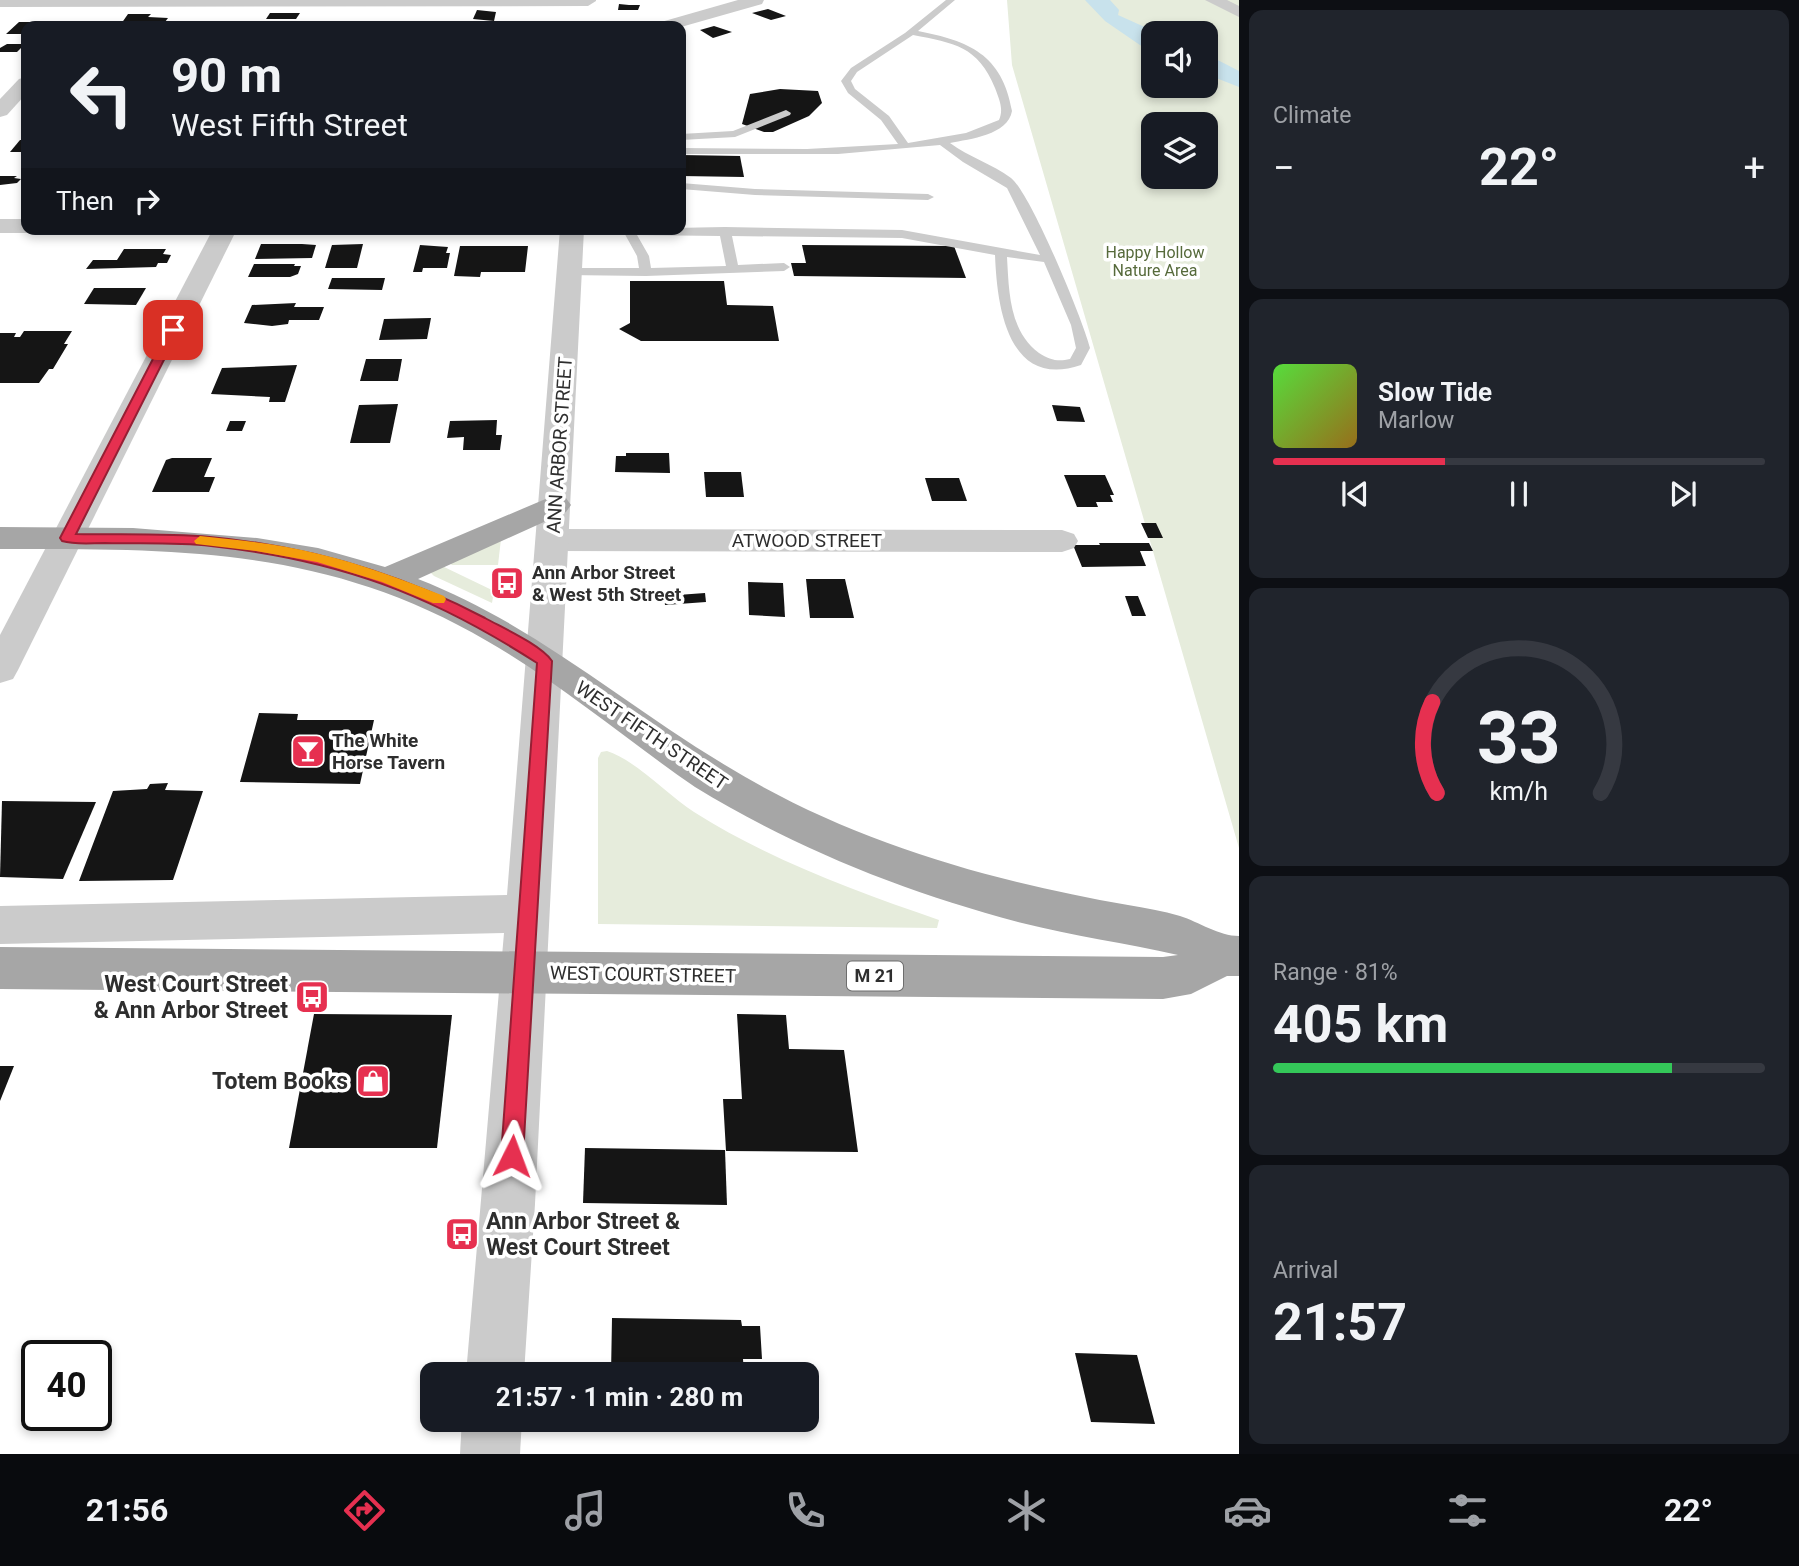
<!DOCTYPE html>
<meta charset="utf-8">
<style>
:root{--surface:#171b24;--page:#20242c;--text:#f1f3f6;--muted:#9ea1a6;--line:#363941;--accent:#e63050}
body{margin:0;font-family:Roboto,sans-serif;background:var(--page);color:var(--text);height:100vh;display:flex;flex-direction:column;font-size:26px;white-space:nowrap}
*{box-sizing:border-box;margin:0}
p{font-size:23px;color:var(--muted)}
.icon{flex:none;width:38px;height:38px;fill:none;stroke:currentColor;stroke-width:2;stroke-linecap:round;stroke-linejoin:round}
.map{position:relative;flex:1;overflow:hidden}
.details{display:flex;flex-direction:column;gap:10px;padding:10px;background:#0d0f14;width:560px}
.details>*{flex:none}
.banner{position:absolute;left:21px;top:21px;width:665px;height:214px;border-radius:14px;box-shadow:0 4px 10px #0003;background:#171b24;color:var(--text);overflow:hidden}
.tools{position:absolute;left:1141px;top:21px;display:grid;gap:14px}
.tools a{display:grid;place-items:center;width:77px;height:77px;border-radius:14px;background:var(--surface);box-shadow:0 4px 10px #0003;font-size:35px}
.speed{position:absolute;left:21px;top:1340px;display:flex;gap:14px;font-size:35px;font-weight:700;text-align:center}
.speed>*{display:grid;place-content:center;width:91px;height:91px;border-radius:50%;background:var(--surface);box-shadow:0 4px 10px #0003;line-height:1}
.speed .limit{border:4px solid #111;border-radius:10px;background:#fff;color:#111}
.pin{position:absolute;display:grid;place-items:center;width:60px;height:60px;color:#fff;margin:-30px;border-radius:14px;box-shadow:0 4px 10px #0006}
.me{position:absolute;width:77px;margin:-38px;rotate:3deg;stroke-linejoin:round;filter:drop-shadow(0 0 5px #0008)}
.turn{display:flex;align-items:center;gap:24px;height:147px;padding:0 35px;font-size:32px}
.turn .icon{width:91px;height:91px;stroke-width:2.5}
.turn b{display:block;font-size:49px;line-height:60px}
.then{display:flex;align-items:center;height:66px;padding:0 35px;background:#0003;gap:14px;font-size:26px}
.big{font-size:52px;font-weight:700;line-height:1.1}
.details .tile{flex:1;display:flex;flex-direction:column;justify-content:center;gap:10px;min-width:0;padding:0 24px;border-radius:14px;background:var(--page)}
.details .dial{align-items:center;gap:0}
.dial svg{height:182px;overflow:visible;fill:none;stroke:var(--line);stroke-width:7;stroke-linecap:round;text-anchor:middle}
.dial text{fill:var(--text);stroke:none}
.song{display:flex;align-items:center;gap:21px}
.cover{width:84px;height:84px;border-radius:10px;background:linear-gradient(135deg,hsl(110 70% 55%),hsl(40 70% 35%))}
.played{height:7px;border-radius:4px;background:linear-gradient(90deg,var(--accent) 35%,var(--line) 35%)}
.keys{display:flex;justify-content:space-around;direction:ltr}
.heat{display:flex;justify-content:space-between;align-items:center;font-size:38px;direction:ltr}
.charge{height:10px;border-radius:5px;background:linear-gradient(90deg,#34c759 81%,var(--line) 0)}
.trip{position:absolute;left:420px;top:1362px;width:399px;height:70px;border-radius:14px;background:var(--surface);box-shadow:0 4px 10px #0003;font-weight:700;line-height:70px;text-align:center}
.menu{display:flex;height:112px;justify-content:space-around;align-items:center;background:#090b0e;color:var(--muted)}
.menu .icon{width:49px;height:49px}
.menu .on{color:var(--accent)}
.menu b{font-size:32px;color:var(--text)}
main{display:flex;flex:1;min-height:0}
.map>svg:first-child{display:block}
.green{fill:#e6ecdc;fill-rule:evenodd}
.water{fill:#c8e2ec}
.building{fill:#151515}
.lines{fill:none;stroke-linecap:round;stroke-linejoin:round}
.service{fill:#cbcbcb;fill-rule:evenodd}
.minor{fill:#cbcbcb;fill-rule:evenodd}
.tertiary{fill:#cbcbcb;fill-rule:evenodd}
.primary{fill:#a6a6a6;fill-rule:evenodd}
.route{fill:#e63050;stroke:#961f34;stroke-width:2}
.slow{fill:#f59e0b}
.labels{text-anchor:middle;stroke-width:7;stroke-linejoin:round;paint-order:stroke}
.far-park-label{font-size:16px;fill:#566a3b;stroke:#fff}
.shield{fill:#fff;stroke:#6d6d6d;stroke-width:2}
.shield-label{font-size:18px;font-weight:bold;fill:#2e2e2e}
.street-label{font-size:19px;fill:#2e2e2e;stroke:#fff}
.poi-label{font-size:19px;font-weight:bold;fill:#2e2e2e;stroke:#fff;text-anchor:start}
.near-poi-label{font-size:23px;font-weight:bold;fill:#2e2e2e;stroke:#fff;text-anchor:end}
</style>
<main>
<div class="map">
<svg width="1239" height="1454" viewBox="0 0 1239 1454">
<rect width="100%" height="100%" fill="#fff"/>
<!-- green -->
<g class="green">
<path d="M 1007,0 L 1239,0 L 1239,848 L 1012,65 ZM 1153,33 L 1206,33 L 1206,86 L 1153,86 ZM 1153,124 L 1206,124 L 1206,177 L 1153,177 Z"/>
<path d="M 501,539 L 498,565 L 452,565 L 448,562 Z"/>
<path d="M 440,565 L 494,591 L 492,603 L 434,576 L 431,573 Z"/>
<path d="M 607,751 C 634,759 669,796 694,812 C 770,860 854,891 939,920 L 937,928 L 598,924 L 598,758 L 601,752 Z"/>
</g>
<!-- water -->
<g class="water">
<path d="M 1085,0 L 1110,0 L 1119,10 L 1118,15 L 1158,33 L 1153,33 L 1153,54 L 1105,21 Z"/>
<path d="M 1206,54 L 1239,71 L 1239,87 L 1206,74 Z"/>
</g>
<!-- building -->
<g class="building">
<path d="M 619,4 L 629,5 L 640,5 L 638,10 L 618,10 Z"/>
<path d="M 768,9 L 786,16 L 771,20 L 752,13 Z"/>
<path d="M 477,10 L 496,12 L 494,21 L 473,19 Z"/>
<path d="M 270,13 L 300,13 L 296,19 L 266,19 Z"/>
<path d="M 128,14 L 151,14 L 148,17 L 168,18 L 165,22 L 121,24 Z"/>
<path d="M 19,22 L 42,22 L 37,26 L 26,26 L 26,34 L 6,34 Z"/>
<path d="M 714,26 L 732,32 L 713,38 L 700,30 Z"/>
<path d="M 7,44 L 23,44 L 24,45 L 17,52 L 0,52 L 0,48 Z"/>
<path d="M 780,89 L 818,91 L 822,103 L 809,116 L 773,132 L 764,132 L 742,124 L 750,94 Z"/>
<path d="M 20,140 L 26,140 L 25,152 L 10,152 Z"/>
<path d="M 681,155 L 740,156 L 744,177 L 681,176 Z"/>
<path d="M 0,176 L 17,176 L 14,178 L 21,179 L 17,183 L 0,185 Z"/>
<path d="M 261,244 L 302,244 L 316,245 L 312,258 L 255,259 Z"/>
<path d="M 363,244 L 357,268 L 325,268 L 332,245 Z"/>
<path d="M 420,245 L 448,247 L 446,253 L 450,253 L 447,268 L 423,268 L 422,272 L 413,272 Z"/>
<path d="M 802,245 L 954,246 L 966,278 L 794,276 L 791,263 L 806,263 Z"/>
<path d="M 460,246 L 528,246 L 525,272 L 481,272 L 480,277 L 454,276 Z"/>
<path d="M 124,249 L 166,249 L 163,254 L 171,255 L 167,263 L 158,263 L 156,267 L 86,269 L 93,260 L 117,260 Z"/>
<path d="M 254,264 L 295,264 L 294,266 L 301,266 L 298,274 L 290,277 L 248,277 Z"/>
<path d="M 332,278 L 385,278 L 382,290 L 328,289 Z"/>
<path d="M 630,281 L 724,281 L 727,305 L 773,306 L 779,341 L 641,341 L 619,329 L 630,323 Z"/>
<path d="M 94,288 L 146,288 L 136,305 L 84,304 Z"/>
<path d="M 296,303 L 294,307 L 324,307 L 319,320 L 289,320 L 288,324 L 272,326 L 244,323 L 252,305 Z"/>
<path d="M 431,318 L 427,339 L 379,340 L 384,319 Z"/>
<path d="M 24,331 L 72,331 L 64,344 L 68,344 L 53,369 L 49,369 L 39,383 L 0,383 L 0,333 L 16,333 L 14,337 L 20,337 Z"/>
<path d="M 366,359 L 402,359 L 398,381 L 360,381 Z"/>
<path d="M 297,365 L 285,402 L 269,402 L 270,397 L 211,394 L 222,368 Z"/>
<path d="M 398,404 L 390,443 L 350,443 L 359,405 Z"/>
<path d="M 1052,405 L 1080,407 L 1085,422 L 1057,421 Z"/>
<path d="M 497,420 L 496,435 L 502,435 L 500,450 L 463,450 L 464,437 L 447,438 L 450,421 Z"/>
<path d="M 230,421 L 246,421 L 242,431 L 226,431 Z"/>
<path d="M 626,453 L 669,453 L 670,473 L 615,472 L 616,456 L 626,456 Z"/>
<path d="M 172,458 L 212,458 L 204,477 L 215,477 L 209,492 L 152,492 L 166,460 Z"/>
<path d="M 704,472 L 741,472 L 744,497 L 706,497 Z"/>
<path d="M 1064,475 L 1105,475 L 1114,495 L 1110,495 L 1113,502 L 1096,502 L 1098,507 L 1077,507 Z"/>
<path d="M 925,478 L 959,478 L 967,501 L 932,501 Z"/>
<path d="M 1141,523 L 1156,523 L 1163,538 L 1148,538 Z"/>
<path d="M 1099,543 L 1149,543 L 1153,551 L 1140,551 L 1146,566 L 1082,567 L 1073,545 L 1100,545 Z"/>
<path d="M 806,579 L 845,579 L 854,618 L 810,618 Z"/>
<path d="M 748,582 L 783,583 L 785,617 L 749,615 Z"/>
<path d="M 705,593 L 706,602 L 665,605 L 664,596 Z"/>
<path d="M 1125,596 L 1138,596 L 1146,616 L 1132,616 Z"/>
<path d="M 259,713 L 298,714 L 297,720 L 374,720 L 360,784 L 240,782 Z"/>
<path d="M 168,783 L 165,790 L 203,791 L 173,880 L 79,881 L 113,791 L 147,789 L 150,784 Z"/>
<path d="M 2,801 L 96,802 L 63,879 L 0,877 Z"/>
<path d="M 314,1014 L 452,1015 L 437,1148 L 289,1148 Z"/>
<path d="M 737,1014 L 786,1015 L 789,1049 L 844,1050 L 858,1152 L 726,1151 L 723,1099 L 742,1099 Z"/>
<path d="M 0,1066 L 14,1066 L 0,1101 Z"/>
<path d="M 585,1148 L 725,1150 L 727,1205 L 583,1203 Z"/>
<path d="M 612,1318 L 741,1320 L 742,1326 L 760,1326 L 762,1359 L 743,1359 L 744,1374 L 611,1374 Z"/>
<path d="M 1075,1353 L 1137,1355 L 1155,1424 L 1091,1422 Z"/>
</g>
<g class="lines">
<!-- service -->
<g class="service">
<path d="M 946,0 L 955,0 L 918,31 C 969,41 1002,54 1012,111 C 1008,135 970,139 950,143 C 969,157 992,164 1011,178 C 1031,194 1083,320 1090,348 L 1081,365 C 1007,390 997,305 995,255 L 902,238 L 732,236 L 738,265 L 784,263 L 790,267 L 784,271 L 646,276 L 566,275 L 564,272 L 570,268 L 639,268 L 637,256 L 622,229 L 725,227 L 902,230 L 1040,255 L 1007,188 L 963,162 L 940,145 L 838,154 L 681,154 L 681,148 L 807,149 L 898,144 L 881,120 L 848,93 L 841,81 L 851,68 L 905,33 ZM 913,35 C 954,43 978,46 995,88 C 999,99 1004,109 999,120 L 966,133 L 908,143 L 889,116 L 855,89 L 851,81 L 857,72 ZM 637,235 L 720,236 L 726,266 L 651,268 L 649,256 ZM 1007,257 L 1044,262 L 1071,325 L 1076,348 L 1070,359 C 1058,362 1050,360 1039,353 C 1009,331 1009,291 1007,257 Z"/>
<path d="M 786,110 L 791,113 L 790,115 L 735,137 L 681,140 L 681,134 L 733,131 Z"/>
<path d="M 681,183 L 755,189 L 928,194 L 934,197 L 928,200 L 755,195 L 681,189 Z"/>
</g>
<!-- minor -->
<g class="minor">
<path d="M 0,0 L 596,0 L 596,1 L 588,6 L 0,7 Z"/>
<path d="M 1205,0 L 1227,0 L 1239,6 L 1239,17 Z"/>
<path d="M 26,77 L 26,94 L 7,115 L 0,117 L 0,99 L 19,79 Z"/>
<path d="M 0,219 L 26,219 L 26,229 L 35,229 L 26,233 L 0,233 Z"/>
<path d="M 213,229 L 237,229 L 18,670 L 13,679 L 0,683 L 0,635 Z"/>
<path d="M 553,529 L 1062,530 L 1074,534 L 1078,541 L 1074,548 L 1062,552 L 553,551 L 541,547 L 537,540 L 541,533 Z"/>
</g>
<!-- tertiary -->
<g class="tertiary">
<path d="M 738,0 L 764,0 L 762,4 L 681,27 L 658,26 L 661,22 Z"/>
<path d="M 560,229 L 584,229 L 535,1204 L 524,1374 L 466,1374 L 504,933 L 0,944 L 0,906 L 507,895 Z"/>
<path d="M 462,1419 L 522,1419 L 520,1454 L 460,1454 Z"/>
</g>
<!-- primary -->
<path class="primary" d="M 555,495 L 566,498 L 571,505 L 566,512 L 418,579 C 532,623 622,703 725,765 C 849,841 986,880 1128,905 C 1145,908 1163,911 1180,916 C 1199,922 1219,936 1239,936 L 1239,976 L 1227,976 L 1191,994 L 1163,999 L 0,989 L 0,947 L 1163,957 L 1178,955 C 1126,943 1073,936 1022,923 C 907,893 796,849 695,787 C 625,739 560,683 487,641 C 327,547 179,549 0,549 L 0,527 L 133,528 L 257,538 L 318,548 L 385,567 Z"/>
</g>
<!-- route -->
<path class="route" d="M 173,326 L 179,330 L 76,534 C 120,535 166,533 210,537 C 307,546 399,573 485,618 C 503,628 541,645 552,661 L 523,1156 L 520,1164 L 512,1167 L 505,1164 L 501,1156 L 537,663 C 430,594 339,560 211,546 C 176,542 140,544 105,543 C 91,543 76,545 62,541 L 60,538 L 168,330 Z"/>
<!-- slow -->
<path class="slow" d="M 200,536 C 240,540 280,544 319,554 C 362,564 403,580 444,596 L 446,599 L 444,603 L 433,603 L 382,582 L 317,562 L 256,551 L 196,544 L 194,541 Z"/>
<!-- icons -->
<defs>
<g id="bus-square" transform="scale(1.75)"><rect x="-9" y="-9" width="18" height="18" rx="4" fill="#e63050" stroke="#fff"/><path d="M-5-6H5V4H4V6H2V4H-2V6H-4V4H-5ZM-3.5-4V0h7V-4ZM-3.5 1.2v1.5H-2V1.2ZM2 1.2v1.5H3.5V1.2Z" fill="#fff"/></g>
<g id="bar-square" transform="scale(1.75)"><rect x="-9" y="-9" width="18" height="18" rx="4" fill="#e63050" stroke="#fff"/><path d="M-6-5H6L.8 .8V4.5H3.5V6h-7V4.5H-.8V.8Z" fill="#fff"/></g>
<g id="shop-square" transform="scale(1.75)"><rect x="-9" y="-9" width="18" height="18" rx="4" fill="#e63050" stroke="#fff"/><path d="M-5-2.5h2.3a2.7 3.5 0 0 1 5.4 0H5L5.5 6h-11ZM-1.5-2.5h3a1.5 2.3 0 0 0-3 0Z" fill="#fff"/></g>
</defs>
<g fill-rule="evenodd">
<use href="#bus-square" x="507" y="583"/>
<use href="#bar-square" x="308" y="751"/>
<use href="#bus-square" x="312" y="997"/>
<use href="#shop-square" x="373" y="1081"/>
<use href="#bus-square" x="462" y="1234"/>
</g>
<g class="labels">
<!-- far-park labels -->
<g class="far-park-label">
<text x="1155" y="258">Happy Hollow<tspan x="1155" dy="18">Nature Area</tspan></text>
</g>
<!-- shield labels -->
<rect class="shield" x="847" y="961.5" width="56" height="29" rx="5"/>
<g class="shield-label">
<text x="875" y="982">M 21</text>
</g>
<!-- street labels -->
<g class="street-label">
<text transform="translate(559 445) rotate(-86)" y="7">ANN ARBOR STREET</text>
<text x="807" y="547">ATWOOD STREET</text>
<text transform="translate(652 735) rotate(34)" y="7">WEST FIFTH STREET</text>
<text transform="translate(643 974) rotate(1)" y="7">WEST COURT STREET</text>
</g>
<!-- poi labels -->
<g class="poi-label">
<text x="532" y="579">Ann Arbor Street<tspan x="532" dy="22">&amp; West 5th Street</tspan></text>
<text x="332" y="747">The White<tspan x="332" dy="22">Horse Tavern</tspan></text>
</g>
<!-- near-poi labels -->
<g class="near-poi-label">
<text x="288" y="992">West Court Street<tspan x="288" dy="26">&amp; Ann Arbor Street</tspan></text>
<text x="348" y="1089">Totem Books</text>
<text x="486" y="1229" text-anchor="start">Ann Arbor Street &amp;<tspan x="486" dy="26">West Court Street</tspan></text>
</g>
</g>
</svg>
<div class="tools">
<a><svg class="icon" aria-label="sound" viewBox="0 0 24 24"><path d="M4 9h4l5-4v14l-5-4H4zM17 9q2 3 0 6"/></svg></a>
<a><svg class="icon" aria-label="layers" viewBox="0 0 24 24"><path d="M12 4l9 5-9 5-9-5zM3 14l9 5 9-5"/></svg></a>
</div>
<div class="speed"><div class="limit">40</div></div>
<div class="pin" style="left:173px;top:330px;background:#d93025"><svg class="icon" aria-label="arrive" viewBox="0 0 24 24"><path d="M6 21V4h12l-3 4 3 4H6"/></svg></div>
<svg class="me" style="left:512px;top:1156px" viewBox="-20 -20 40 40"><path d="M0-17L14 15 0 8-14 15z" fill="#e63050" stroke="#fff" stroke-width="4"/></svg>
<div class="trip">21:57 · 1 min · 280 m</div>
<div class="banner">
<div class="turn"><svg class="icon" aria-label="left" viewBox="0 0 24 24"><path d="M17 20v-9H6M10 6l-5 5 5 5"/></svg><div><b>90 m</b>West Fifth Street</div></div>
<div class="then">Then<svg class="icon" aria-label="right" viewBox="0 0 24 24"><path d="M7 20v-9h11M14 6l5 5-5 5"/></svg></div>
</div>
</div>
<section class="details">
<div class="tile"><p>Climate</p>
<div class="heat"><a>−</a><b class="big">22°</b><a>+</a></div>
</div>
<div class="tile">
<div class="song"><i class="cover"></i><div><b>Slow Tide</b><p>Marlow</p></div></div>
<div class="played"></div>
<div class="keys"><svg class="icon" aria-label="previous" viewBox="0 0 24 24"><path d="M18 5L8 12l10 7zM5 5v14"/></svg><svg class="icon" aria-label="pause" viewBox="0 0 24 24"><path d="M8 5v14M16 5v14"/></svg><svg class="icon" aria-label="next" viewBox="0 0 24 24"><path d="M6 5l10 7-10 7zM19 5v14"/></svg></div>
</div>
<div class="tile dial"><svg viewBox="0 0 100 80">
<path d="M14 69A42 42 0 1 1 86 69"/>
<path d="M14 69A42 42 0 0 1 12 29" stroke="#e63050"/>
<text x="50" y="56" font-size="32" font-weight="700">33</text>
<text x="50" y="72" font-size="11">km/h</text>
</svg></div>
<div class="tile"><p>Range · 81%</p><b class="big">405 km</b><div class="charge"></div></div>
<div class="tile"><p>Arrival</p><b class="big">21:57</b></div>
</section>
</main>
<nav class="menu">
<b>21:56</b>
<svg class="icon on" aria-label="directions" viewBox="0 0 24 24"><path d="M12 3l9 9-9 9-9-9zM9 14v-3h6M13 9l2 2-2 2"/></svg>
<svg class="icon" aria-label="music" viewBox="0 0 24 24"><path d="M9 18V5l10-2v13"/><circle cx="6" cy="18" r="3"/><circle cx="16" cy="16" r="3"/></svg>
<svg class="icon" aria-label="phone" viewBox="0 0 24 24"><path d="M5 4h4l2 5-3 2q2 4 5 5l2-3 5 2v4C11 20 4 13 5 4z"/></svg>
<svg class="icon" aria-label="climate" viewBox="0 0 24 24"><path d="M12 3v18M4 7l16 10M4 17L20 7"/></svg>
<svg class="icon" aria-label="car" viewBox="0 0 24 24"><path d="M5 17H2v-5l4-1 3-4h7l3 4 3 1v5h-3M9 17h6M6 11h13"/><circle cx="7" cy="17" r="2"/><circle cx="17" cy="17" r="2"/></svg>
<svg class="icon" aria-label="filters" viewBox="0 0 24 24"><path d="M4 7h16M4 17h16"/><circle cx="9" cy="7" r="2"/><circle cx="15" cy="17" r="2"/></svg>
<b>22°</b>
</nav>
